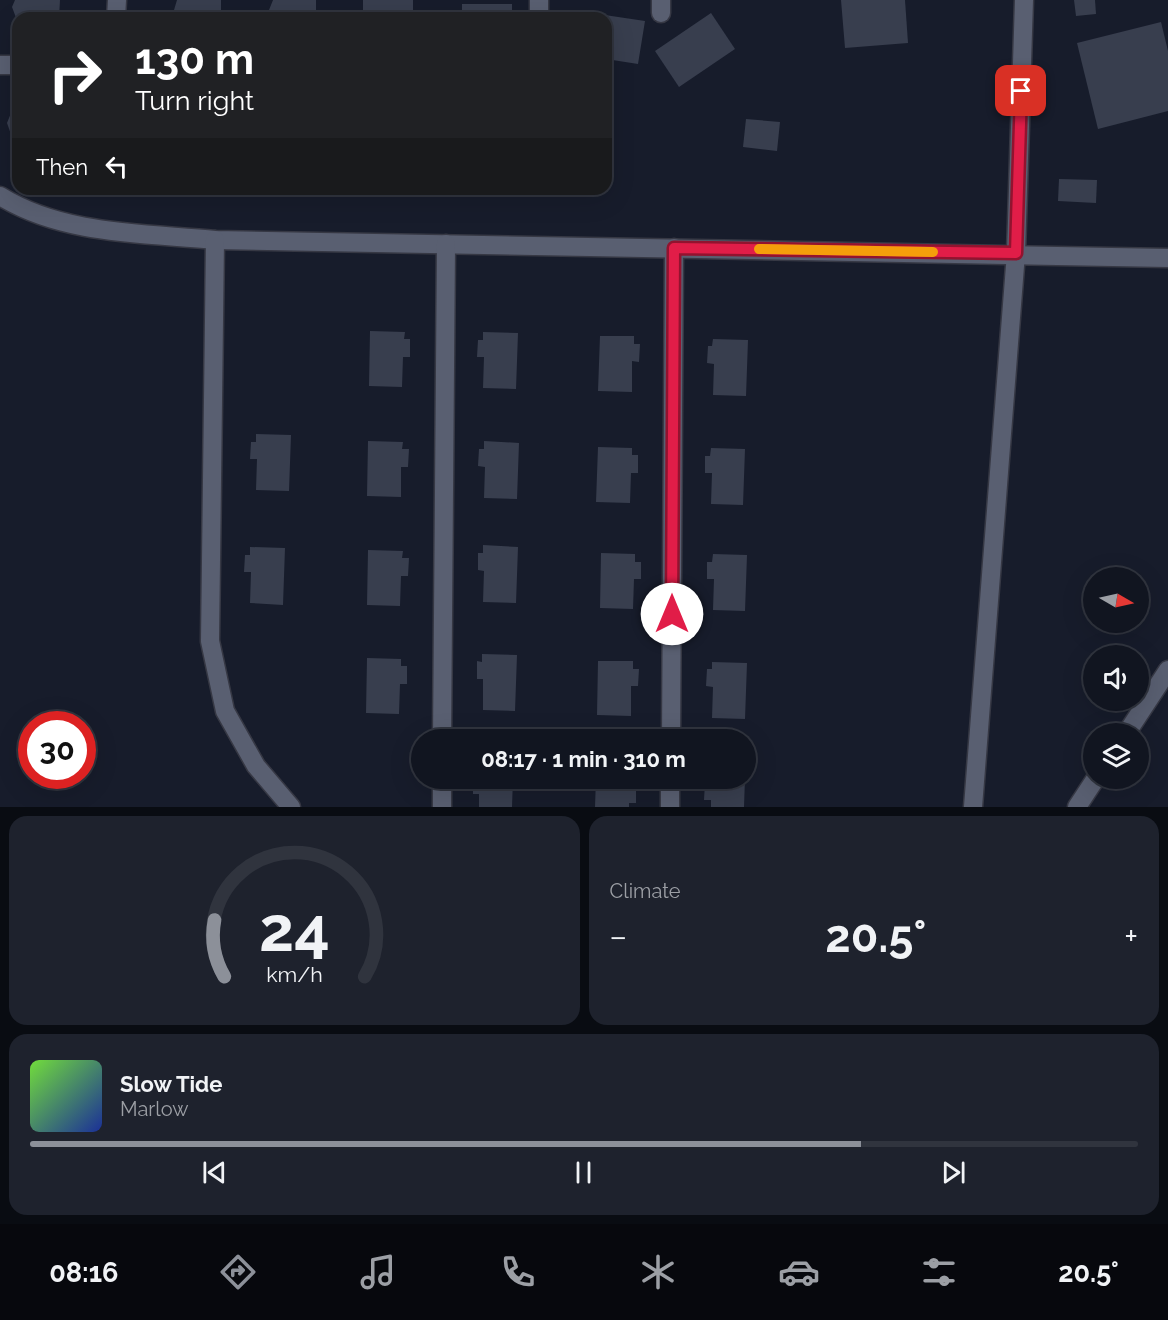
<!DOCTYPE html>
<meta charset="utf-8">
<style>
:root{--surface:#111520;--page:#1e222d;--text:#f1f3f6;--muted:#9c9fa5;--line:#30343e;--accent:#8c9099}
body{margin:0;font-family:Raleway,sans-serif;background:var(--page);color:var(--text);height:100vh;display:flex;flex-direction:column;font-size:22px;white-space:nowrap}
*{box-sizing:border-box;margin:0}
p{font-size:20px;color:var(--muted)}
.icon{flex:none;width:33px;height:33px;fill:none;stroke:currentColor;stroke-width:2;stroke-linecap:round;stroke-linejoin:round}
.map{position:relative;height:807px;overflow:hidden}
.side{display:flex;flex-direction:column;gap:9px;padding:9px;background:#090c12;flex:1}
.side>*{flex:none}
.banner{position:absolute;left:12px;top:12px;width:600px;height:183px;border-radius:18px;box-shadow:0 6px 24px #0002,0 0 0 2px var(--line);background:#202124;color:#fff;overflow:hidden}
.needle{width:39px;rotate:99deg}
.controls{position:absolute;left:1083px;top:567px;display:grid;gap:12px}
.controls a{display:grid;place-items:center;width:66px;height:66px;border-radius:50%;background:var(--surface);box-shadow:0 6px 24px #0002,0 0 0 2px var(--line);font-size:30px}
.speed{position:absolute;left:18px;top:711px;display:flex;gap:12px;font-size:30px;font-weight:700;text-align:center}
.speed>*{display:grid;place-content:center;width:78px;height:78px;border-radius:50%;background:var(--surface);box-shadow:0 6px 24px #0002,0 0 0 2px var(--line);line-height:1}
.speed .limit{border:9px solid #d22;background:#fff;color:#111}
.pin{position:absolute;display:grid;place-items:center;width:51px;height:51px;color:#fff;margin:-26px;border-radius:12px;box-shadow:0 3px 9px #0006}
.me{position:absolute;width:66px;margin:-33px;rotate:0deg;stroke-linejoin:round;filter:drop-shadow(0 0 4px #0008)}
.turn{display:flex;align-items:center;gap:21px;height:126px;padding:0 24px;font-size:27px}
.turn .icon{width:78px;height:78px;stroke-width:2.5}
.turn b{display:block;font-size:42px;line-height:51px}
.then{display:flex;align-items:center;height:57px;padding:0 24px;background:#0003;gap:12px;font-size:22px}
.big{font-size:45px;font-weight:700;line-height:1.1}
.side .tile{flex:1;display:flex;flex-direction:column;justify-content:center;gap:9px;min-width:0;padding:0 21px;border-radius:18px;background:var(--page)}
.side .dial{align-items:center;gap:0}
.dial svg{height:156px;overflow:visible;fill:none;stroke:var(--line);stroke-width:7;stroke-linecap:round;text-anchor:middle}
.dial text{fill:var(--text);stroke:none}
.song{display:flex;align-items:center;gap:18px}
.cover{width:72px;height:72px;border-radius:9px;background:linear-gradient(135deg,hsl(100 70% 55%),hsl(230 70% 35%))}
.played{height:6px;border-radius:3px;background:linear-gradient(90deg,var(--accent) 75%,var(--line) 75%)}
.keys{display:flex;justify-content:space-around;direction:ltr}
.heat{display:flex;justify-content:space-between;align-items:center;font-size:33px;direction:ltr}
.side .tiles{flex:1;display:grid;gap:9px;grid-template-columns:1fr 1fr}
.tile:last-child{grid-column:span 2}
.trip{position:absolute;left:411px;top:729px;width:345px;height:60px;border-radius:30px;background:var(--surface);box-shadow:0 6px 24px #0002,0 0 0 2px var(--line);font-weight:700;line-height:60px;text-align:center}
.tabs{display:flex;height:96px;justify-content:space-around;align-items:center;background:#07080d;color:var(--muted)}
.tabs .icon{width:42px;height:42px}
.tabs .selected{color:var(--accent)}
.tabs b{font-size:27px;color:var(--text)}
.map>svg:first-child{display:block}
.building{fill:#383e4e}
.lines{fill:none;stroke-linecap:round;stroke-linejoin:round}
.minor-casing{stroke:#363844;stroke-width:21}
.minor{stroke:#595f71;stroke-width:18}
.route-casing{stroke:#92132f;stroke-width:15}
.route{stroke:#e11d48;stroke-width:10}
.slow{stroke:#f59e0b;stroke-width:10}
</style>
<div class="map">
<svg width="1168" height="807" viewBox="0 0 1168 807">
<rect width="100%" height="100%" fill="#171c2b"/>
<!-- building -->
<g class="building">
<path d="M 15,0 L 60,0 L 59,18 L 18,18 L 18,23 L 12,7 Z"/>
<path d="M 177,0 L 221,0 L 221,18 L 176,18 L 174,10 Z"/>
<path d="M 273,0 L 316,0 L 316,18 L 271,18 L 269,10 Z"/>
<rect x="363" y="0" width="50" height="18"/>
<path d="M 841,0 L 905,0 L 908,43 L 845,48 Z"/>
<path d="M 1074,0 L 1095,0 L 1096,14 L 1076,16 Z"/>
<rect x="462" y="4" width="50" height="14"/>
<path d="M 578,11 L 645,21 L 638,64 L 606,59 L 606,18 L 577,18 Z"/>
<path d="M 711,13 L 735,49 L 679,87 L 655,51 Z"/>
<path d="M 1161,22 L 1168,51 L 1168,111 L 1098,129 L 1077,43 Z"/>
<path d="M 13,108 L 18,108 L 18,140 L 13,140 L 7,123 Z"/>
<path d="M 746,119 L 780,122 L 777,151 L 743,147 Z"/>
<path d="M 1059,179 L 1097,180 L 1096,203 L 1058,201 Z"/>
<path d="M 370,331 L 405,332 L 404,339 L 410,339 L 410,357 L 403,357 L 402,387 L 369,386 Z"/>
<path d="M 483,332 L 518,333 L 516,389 L 483,388 L 484,357 L 477,357 L 478,340 L 483,340 Z"/>
<path d="M 600,336 L 634,336 L 634,344 L 640,344 L 639,362 L 632,361 L 632,392 L 598,391 Z"/>
<path d="M 713,339 L 748,340 L 746,396 L 713,395 L 714,364 L 707,363 L 708,346 L 712,346 Z"/>
<path d="M 256,434 L 291,435 L 289,491 L 256,490 L 257,459 L 250,459 L 251,442 L 256,442 Z"/>
<path d="M 368,441 L 403,442 L 402,449 L 409,449 L 408,467 L 401,467 L 401,497 L 367,496 Z"/>
<path d="M 484,441 L 519,443 L 517,499 L 484,498 L 485,467 L 478,466 L 479,449 L 484,449 Z"/>
<path d="M 598,447 L 632,448 L 632,455 L 638,455 L 638,473 L 631,473 L 630,503 L 596,502 Z"/>
<path d="M 711,448 L 745,449 L 743,505 L 711,504 L 712,473 L 705,473 L 705,456 L 710,456 Z"/>
<path d="M 483,545 L 518,547 L 516,603 L 483,602 L 484,571 L 478,570 L 478,553 L 483,553 Z"/>
<path d="M 250,547 L 285,548 L 283,605 L 250,603 L 251,572 L 244,572 L 245,555 L 250,555 Z"/>
<path d="M 368,550 L 403,551 L 402,558 L 409,558 L 408,576 L 401,576 L 400,606 L 367,605 Z"/>
<path d="M 601,553 L 635,554 L 635,562 L 641,562 L 641,579 L 634,579 L 633,609 L 600,608 Z"/>
<path d="M 713,554 L 747,555 L 745,611 L 713,610 L 714,579 L 707,579 L 707,562 L 712,562 Z"/>
<path d="M 482,654 L 517,655 L 515,711 L 483,710 L 483,679 L 477,679 L 477,661 L 482,662 Z"/>
<path d="M 367,658 L 401,659 L 401,666 L 407,666 L 407,684 L 400,684 L 399,714 L 366,713 Z"/>
<path d="M 598,661 L 633,661 L 633,669 L 639,669 L 638,686 L 631,686 L 631,716 L 597,715 Z"/>
<path d="M 712,662 L 747,663 L 745,719 L 712,718 L 713,687 L 706,686 L 707,669 L 712,669 Z"/>
<path d="M 473,778 L 513,778 L 512,807 L 479,807 L 479,794 L 473,794 Z"/>
<path d="M 596,778 L 630,778 L 630,786 L 636,786 L 636,803 L 629,803 L 629,807 L 595,807 Z"/>
<path d="M 710,778 L 745,778 L 744,807 L 711,807 L 711,800 L 704,800 L 705,782 L 710,783 Z"/>
</g>
<g class="lines">
<!-- minor casing -->
<g class="minor-casing">
<g id="minor">
<path d="M 661,0 L 661,13"/>
<path d="M 116,18 L 117,0"/>
<path d="M 539,18 L 539,0"/>
<path d="M 0,65 L 18,65"/>
<path d="M 0,196 C 63,235 143,233 215,240 L 1168,258"/>
<path d="M 215,240 L 210,641 L 225,711 L 256,766 L 291,807"/>
<path d="M 1126,734 L 1168,670"/>
<path d="M 442,740 L 446,244"/>
<path d="M 671,740 L 674,248"/>
<path d="M 442,807 L 442,778"/>
<path d="M 670,807 L 670,778"/>
<path d="M 973,807 L 1016,253 L 1024,0"/>
<path d="M 1077,807 L 1096,778"/>
</g>
</g>
<!-- minor -->
<use href="#minor" class="minor"/>
</g>
<g class="lines">
<!-- route casing -->
<g class="route-casing">
<path id="route" d="M 672,614 L 674,248 L 1016,253 L 1021,91"/>
</g>
<!-- route -->
<use href="#route" class="route"/>
<!-- slow -->
<path class="slow" d="M 759,249 L 933,252"/>
</g>
</svg>
<div class="controls">
<a><svg class="needle" viewBox="-14 -14 28 28"><path d="M0-13l5 13h-10z" fill="#e53935"/><path d="M0 13l5-13h-10z" fill="#9c9fa5"/></svg></a>
<a><svg class="icon" aria-label="sound" viewBox="0 0 24 24"><path d="M4 9h4l5-4v14l-5-4H4zM17 9q2 3 0 6"/></svg></a>
<a><svg class="icon" aria-label="layers" viewBox="0 0 24 24"><path d="M12 4l9 5-9 5-9-5zM3 14l9 5 9-5"/></svg></a>
</div>
<div class="speed"><div class="limit">30</div></div>
<div class="pin" style="left:1021px;top:91px;background:#d93025"><svg class="icon" aria-label="arrive" viewBox="0 0 24 24"><path d="M6 21V4h12l-3 4 3 4H6"/></svg></div>
<svg class="me" style="left:672px;top:614px" viewBox="-20 -20 40 40"><circle r="19" fill="#fff"/><path d="M0-13L10 11 0 6-10 11z" fill="#e11d48"/></svg>
<div class="trip">08:17 · 1 min · 310 m</div>
<div class="banner">
<div class="turn"><svg class="icon" aria-label="right" viewBox="0 0 24 24"><path d="M7 20v-9h11M14 6l5 5-5 5"/></svg><div><b>130 m</b>Turn right</div></div>
<div class="then">Then<svg class="icon" aria-label="left" viewBox="0 0 24 24"><path d="M17 20v-9H6M10 6l-5 5 5 5"/></svg></div>
</div>
</div>
<section class="side">
<div class="tiles">
<div class="tile dial"><svg viewBox="0 0 100 80">
<path d="M14 69A42 42 0 1 1 86 69"/>
<path d="M14 69A42 42 0 0 1 9 40" stroke="#8c9099"/>
<text x="50" y="56" font-size="32" font-weight="700">24</text>
<text x="50" y="72" font-size="11">km/h</text>
</svg></div>
<div class="tile"><p>Climate</p>
<div class="heat"><a>−</a><b class="big">20.5°</b><a>+</a></div>
</div>
<div class="tile">
<div class="song"><i class="cover"></i><div><b>Slow Tide</b><p>Marlow</p></div></div>
<div class="played"></div>
<div class="keys"><svg class="icon" aria-label="previous" viewBox="0 0 24 24"><path d="M18 5L8 12l10 7zM5 5v14"/></svg><svg class="icon" aria-label="pause" viewBox="0 0 24 24"><path d="M8 5v14M16 5v14"/></svg><svg class="icon" aria-label="next" viewBox="0 0 24 24"><path d="M6 5l10 7-10 7zM19 5v14"/></svg></div>
</div>
</div>
</section>
<nav class="tabs">
<b>08:16</b>
<svg class="icon selected" aria-label="directions" viewBox="0 0 24 24"><path d="M12 3l9 9-9 9-9-9zM9 14v-3h6M13 9l2 2-2 2"/></svg>
<svg class="icon" aria-label="music" viewBox="0 0 24 24"><path d="M9 18V5l10-2v13"/><circle cx="6" cy="18" r="3"/><circle cx="16" cy="16" r="3"/></svg>
<svg class="icon" aria-label="phone" viewBox="0 0 24 24"><path d="M5 4h4l2 5-3 2q2 4 5 5l2-3 5 2v4C11 20 4 13 5 4z"/></svg>
<svg class="icon" aria-label="climate" viewBox="0 0 24 24"><path d="M12 3v18M4 7l16 10M4 17L20 7"/></svg>
<svg class="icon" aria-label="car" viewBox="0 0 24 24"><path d="M5 17H2v-5l4-1 3-4h7l3 4 3 1v5h-3M9 17h6M6 11h13"/><circle cx="7" cy="17" r="2"/><circle cx="17" cy="17" r="2"/></svg>
<svg class="icon" aria-label="filters" viewBox="0 0 24 24"><path d="M4 7h16M4 17h16"/><circle cx="9" cy="7" r="2"/><circle cx="15" cy="17" r="2"/></svg>
<b>20.5°</b>
</nav>
